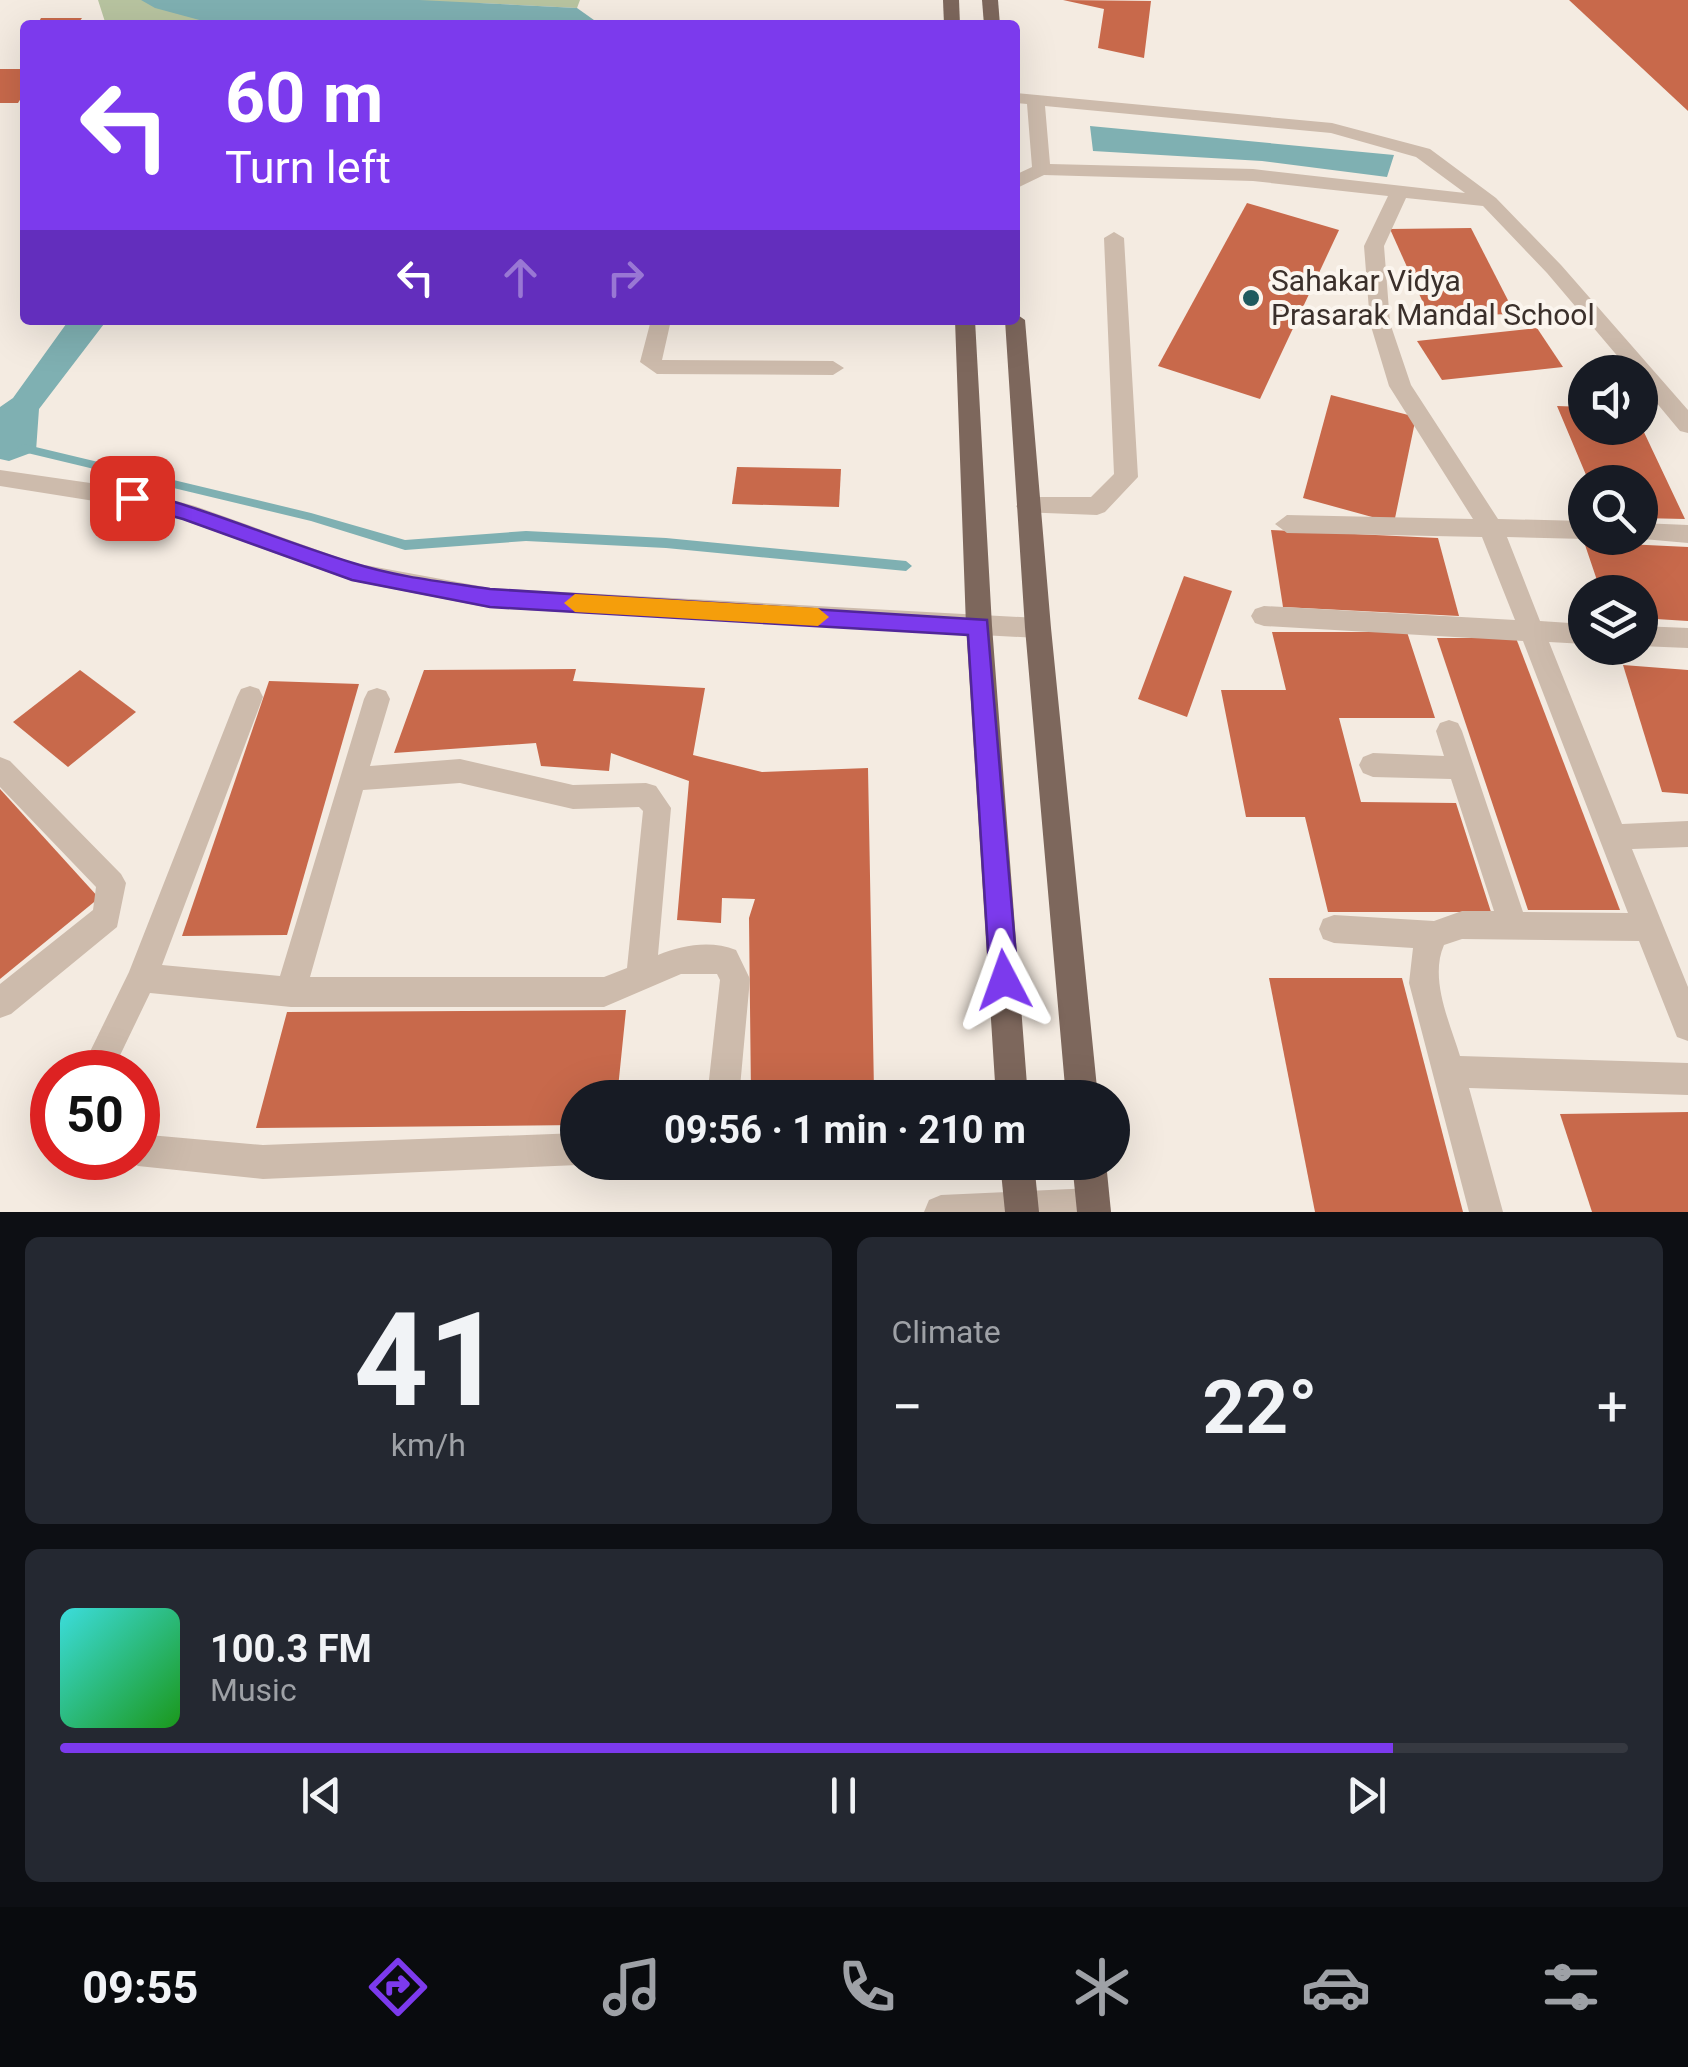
<!DOCTYPE html>
<meta charset="utf-8">
<style>
:root{--surface:#171b24;--page:#242831;--text:#f1f3f6;--muted:#9ea1a6;--line:#363941;--accent:#7c3aed}
body{margin:0;font-family:Roboto,sans-serif;background:var(--page);color:var(--text);height:100vh;display:flex;flex-direction:column;font-size:38px;white-space:nowrap}
*{box-sizing:border-box;margin:0}
p{font-size:32px;color:var(--muted)}
.icon{flex:none;width:55px;height:55px;fill:none;stroke:currentColor;stroke-width:2;stroke-linecap:round;stroke-linejoin:round}
.map{position:relative;height:1212px;overflow:hidden}
.panel{display:flex;flex-direction:column;gap:25px;padding:25px;background:#0d0f14;flex:1}
.panel>*{flex:none}
.guide{position:absolute;left:20px;top:20px;width:1000px;height:305px;border-radius:10px;box-shadow:0 10px 40px #0002;background:#7c3aed;color:#fff;overflow:hidden}
.controls{position:absolute;left:1568px;top:355px;display:grid;gap:20px}
.controls a{display:grid;place-items:center;width:90px;height:90px;border-radius:50%;background:var(--surface);box-shadow:0 10px 40px #0002;font-size:50px}
.speed{position:absolute;left:30px;top:1050px;display:flex;gap:20px;font-size:50px;font-weight:700;text-align:center}
.speed>*{display:grid;place-content:center;width:130px;height:130px;border-radius:50%;background:var(--surface);box-shadow:0 10px 40px #0002;line-height:1}
.speed .limit{border:15px solid #d22;background:#fff;color:#111}
.pin{position:absolute;display:grid;place-items:center;width:85px;height:85px;color:#fff;margin:-42px;border-radius:20px;box-shadow:0 5px 15px #0006}
.me{position:absolute;width:110px;margin:-55px;rotate:356deg;stroke-linejoin:round;filter:drop-shadow(0 0 8px #0008)}
.turn{display:flex;align-items:center;gap:35px;height:210px;padding:0 40px;font-size:45px}
.turn .icon{width:130px;height:130px;stroke-width:2.5}
.turn b{display:block;font-size:70px;line-height:85px}
.lanes{display:flex;align-items:center;height:95px;padding:0 40px;background:#0003;justify-content:center;gap:50px;direction:ltr}
.lanes .off{opacity:.35}
.big{font-size:75px;font-weight:700;line-height:1.1}
.panel .card{flex:1;display:flex;flex-direction:column;justify-content:center;gap:15px;min-width:0;padding:0 35px;border-radius:15px;background:var(--page)}
.panel .dial{align-items:center;gap:0}
.dial b{font-size:130px;line-height:1}
.song{display:flex;align-items:center;gap:30px}
.cover{width:120px;height:120px;border-radius:15px;background:linear-gradient(135deg,hsl(180 70% 55%),hsl(120 70% 35%))}
.played{height:10px;border-radius:5px;background:linear-gradient(90deg,var(--accent) 85%,var(--line) 85%)}
.keys{display:flex;justify-content:space-around;direction:ltr}
.heat{display:flex;justify-content:space-between;align-items:center;font-size:55px;direction:ltr}
.panel .tiles{flex:1;display:grid;gap:25px;grid-template-columns:1fr 1fr}
.card:last-child{grid-column:span 2}
.trip{position:absolute;left:560px;top:1080px;width:570px;height:100px;border-radius:50px;background:var(--surface);box-shadow:0 10px 40px #0002;font-weight:700;line-height:100px;text-align:center}
.dock{display:flex;height:160px;justify-content:space-around;align-items:center;background:#090b0e;color:var(--muted)}
.dock .icon{width:70px;height:70px}
.dock .on{color:var(--accent)}
.dock b{font-size:45px;color:var(--text)}
.map>svg:first-child{display:block}
.green{fill:#b8c4a0}
.water{fill:#7fb0b2}
.lines{fill:none;stroke-linecap:round;stroke-linejoin:round}
.stream{fill:#7fb0b2;fill-rule:evenodd}
.building{fill:#c8694b}
.minor{fill:#cdbbac;fill-rule:evenodd}
.major{fill:#7d675c;fill-rule:evenodd}
.route{fill:#7c3aed;stroke:#51269a;stroke-width:2.5}
.slow{fill:#f59e0b}
.poi-dot{fill:#1f5a5e;stroke:#fbf5ee;stroke-width:4}
.labels{text-anchor:middle;stroke-width:8;stroke-linejoin:round;paint-order:stroke}
.poi-label{font-size:30px;fill:#3b302b;stroke:#fbf5ee;text-anchor:start}
</style>
<div class="map">
<svg width="1688" height="1212" viewBox="0 0 1688 1212">
<rect width="100%" height="100%" fill="#f4ebe1"/>
<!-- green -->
<path class="green" d="M 98,0 L 580,0 L 577,8 L 479,3 L 417,25 L 106,25 Z"/>
<!-- water -->
<g class="water">
<path d="M 141,0 L 419,0 L 577,8 L 601,25 L 218,25 L 155,8 Z"/>
<path d="M 1090,126 L 1394,155 L 1387,177 L 1262,161 L 1093,151 Z"/>
<path d="M 69,320 L 107,320 L 39,409 L 36,451 L 9,461 L 0,459 L 0,407 L 13,398 Z"/>
</g>
<g class="lines">
<!-- stream -->
<path class="stream" d="M 23,444 L 311,513 L 405,540 L 526,531 L 666,538 L 906,561 L 912,566 L 906,571 L 666,548 L 526,541 L 405,550 L 311,521 L 19,451 L 17,448 Z"/>
</g>
<!-- building -->
<g class="building">
<path d="M 1063,0 L 1151,1 L 1144,58 L 1098,48 L 1104,9 Z"/>
<path d="M 1569,0 L 1688,0 L 1688,111 Z"/>
<path d="M 41,18 L 82,18 L 77,25 L 37,25 Z"/>
<path d="M 0,69 L 25,69 L 25,92 L 18,103 L 0,103 Z"/>
<path d="M 1247,203 L 1339,230 L 1260,399 L 1158,366 Z"/>
<path d="M 1471,228 L 1515,314 L 1429,316 L 1390,229 Z"/>
<path d="M 1537,328 L 1563,367 L 1442,380 L 1417,341 Z"/>
<path d="M 1331,395 L 1416,417 L 1394,523 L 1303,498 Z"/>
<path d="M 1557,406 L 1585,407 L 1585,428 L 1642,428 L 1685,519 L 1640,518 L 1640,482 L 1589,482 Z"/>
<path d="M 737,467 L 841,469 L 839,507 L 732,504 Z"/>
<path d="M 1271,530 L 1438,538 L 1459,616 L 1283,607 Z"/>
<path d="M 1584,542 L 1688,547 L 1688,621 L 1640,618 L 1640,592 L 1601,592 Z"/>
<path d="M 1184,576 L 1232,591 L 1187,717 L 1138,699 Z"/>
<path d="M 1272,632 L 1407,632 L 1435,718 L 1339,718 L 1361,802 L 1456,803 L 1491,912 L 1328,912 L 1305,817 L 1246,817 L 1221,690 L 1286,690 Z"/>
<path d="M 1437,638 L 1516,638 L 1620,910 L 1528,910 Z"/>
<path d="M 1623,665 L 1688,670 L 1688,794 L 1662,792 Z"/>
<path d="M 576,669 L 573,681 L 705,688 L 693,755 L 762,772 L 868,768 L 874,1091 L 751,1095 L 749,918 L 755,899 L 722,898 L 721,923 L 677,920 L 689,781 L 611,753 L 609,771 L 541,766 L 536,743 L 394,753 L 424,670 Z"/>
<path d="M 80,670 L 136,712 L 68,767 L 13,722 Z"/>
<path d="M 269,681 L 359,684 L 287,935 L 182,936 Z"/>
<path d="M 0,789 L 99,898 L 0,979 Z"/>
<path d="M 1269,978 L 1402,978 L 1463,1212 L 1315,1212 Z"/>
<path d="M 626,1010 L 617,1098 L 578,1098 L 578,1125 L 256,1128 L 287,1012 Z"/>
<path d="M 1688,1112 L 1688,1212 L 1592,1212 L 1560,1114 Z"/>
</g>
<g class="lines">
<!-- minor -->
<g class="minor">
<path d="M 1015,93 L 1332,123 L 1430,149 L 1496,198 L 1561,265 L 1688,410 L 1688,433 L 1680,431 L 1640,383 L 1640,372 L 1631,372 L 1547,273 L 1483,206 L 1406,198 L 1384,246 L 1390,323 L 1411,385 L 1498,519 L 1585,521 L 1585,538 L 1590,538 L 1585,539 L 1507,537 L 1540,621 L 1585,624 L 1585,644 L 1549,642 L 1622,824 L 1688,821 L 1688,847 L 1632,849 L 1688,987 L 1688,1041 L 1677,1037 L 1639,941 L 1462,939 L 1444,945 C 1429,979 1450,1023 1460,1056 L 1688,1063 L 1688,1095 L 1469,1088 L 1503,1212 L 1469,1212 L 1409,983 L 1413,948 L 1334,943 L 1323,939 L 1319,929 L 1323,919 L 1334,915 L 1434,921 L 1462,911 L 1494,911 L 1451,779 L 1373,777 L 1363,773 L 1359,765 L 1363,757 L 1373,753 L 1444,756 L 1436,731 L 1440,723 L 1449,720 L 1458,723 L 1462,731 L 1523,912 L 1628,913 L 1523,641 L 1264,626 L 1255,623 L 1251,616 L 1255,609 L 1264,606 L 1515,620 L 1482,537 L 1287,533 L 1275,524 L 1287,515 L 1473,519 L 1389,386 L 1370,323 L 1364,246 L 1388,196 L 1253,181 L 1044,175 L 1015,189 L 1015,175 L 1032,167 L 1027,104 L 1015,103 ZM 1045,106 L 1331,133 L 1416,157 L 1465,193 L 1253,169 L 1050,164 Z"/>
<path d="M 1114,232 L 1124,238 L 1138,477 L 1105,512 L 1097,515 L 1020,512 L 1016,506 L 1028,497 L 1091,497 L 1114,474 L 1104,238 Z"/>
<path d="M 651,320 L 671,320 L 662,360 L 833,361 L 844,368 L 833,375 L 657,374 L 640,362 Z"/>
<path d="M 0,470 L 132,489 L 195,506 L 354,563 L 490,588 L 1038,618 L 1047,621 L 1051,628 L 1047,635 L 1038,638 L 490,608 L 352,581 L 183,520 L 132,507 L 0,486 Z"/>
<path d="M 1640,523 L 1688,525 L 1688,543 L 1632,538 L 1640,538 Z"/>
<path d="M 1640,626 L 1688,628 L 1688,648 L 1640,646 Z"/>
<path d="M 250,686 L 259,689 L 263,697 L 162,965 L 280,976 L 364,699 L 368,691 L 377,688 L 386,691 L 390,699 L 370,766 L 460,759 L 573,785 L 646,783 L 656,786 L 671,808 L 658,955 C 682,945 711,940 736,950 L 750,979 L 739,1098 L 707,1098 L 720,980 L 717,974 L 681,974 L 604,1007 L 291,1007 L 150,993 L 112,1072 L 80,1072 L 129,972 L 237,697 L 241,689 ZM 460,783 L 573,809 L 639,807 L 643,811 L 627,968 L 604,977 L 310,977 L 363,790 Z"/>
<path d="M 0,757 L 10,761 L 121,874 L 126,883 L 117,927 L 11,1014 L 0,1018 L 0,984 L 93,910 L 96,887 L 0,787 Z"/>
<path d="M 578,1133 L 578,1162 L 585,1162 L 578,1165 L 263,1179 L 138,1166 L 125,1158 L 138,1158 L 138,1134 L 263,1145 Z"/>
<path d="M 1093,1188 L 1105,1193 L 1110,1205 L 1107,1212 L 924,1212 L 929,1200 L 941,1195 Z"/>
</g>
<!-- major -->
<g class="major">
<path d="M 943,0 L 959,0 L 960,25 L 944,25 Z"/>
<path d="M 982,0 L 998,0 L 1000,25 L 984,25 Z"/>
<path d="M 1015,313 L 1025,320 L 1051,628 L 1098,1098 L 1066,1098 L 1025,628 L 1005,320 L 1015,320 Z"/>
<path d="M 955,320 L 975,320 L 992,626 L 1028,1098 L 996,1098 L 966,626 Z"/>
<path d="M 1000,1162 L 1034,1162 L 1039,1212 L 1005,1212 Z"/>
<path d="M 1072,1162 L 1106,1162 L 1111,1212 L 1077,1212 Z"/>
</g>
</g>
<!-- route -->
<path class="route" d="M 132,490 C 208,509 278,540 353,563 C 397,577 444,582 490,589 L 987,620 L 1018,980 L 1014,989 L 1004,993 L 994,989 L 990,980 L 968,635 L 490,607 L 352,580 L 183,519 L 124,503 L 121,498 Z"/>
<!-- slow -->
<path class="slow" d="M 575,594 L 818,608 L 829,617 L 818,626 L 575,612 L 564,603 Z"/>
<!-- markers -->
<circle class="poi-dot" cx="1251" cy="298" r="10"/>
<g class="labels">
<!-- poi labels -->
<g class="poi-label">
<text x="1271" y="291">Sahakar Vidya<tspan x="1271" dy="34">Prasarak Mandal School</tspan></text>
</g>
</g>
</svg>
<div class="controls">
<a><svg class="icon" aria-label="sound" viewBox="0 0 24 24"><path d="M4 9h4l5-4v14l-5-4H4zM17 9q2 3 0 6"/></svg></a>
<a><svg class="icon" aria-label="search" viewBox="0 0 24 24"><circle cx="10" cy="10" r="6"/><path d="M15 15l6 6"/></svg></a>
<a><svg class="icon" aria-label="layers" viewBox="0 0 24 24"><path d="M12 4l9 5-9 5-9-5zM3 14l9 5 9-5"/></svg></a>
</div>
<div class="speed"><div class="limit">50</div></div>
<div class="pin" style="left:132px;top:498px;background:#d93025"><svg class="icon" aria-label="arrive" viewBox="0 0 24 24"><path d="M6 21V4h12l-3 4 3 4H6"/></svg></div>
<svg class="me" style="left:1004px;top:980px" viewBox="-20 -20 40 40"><path d="M0-17L14 15 0 8-14 15z" fill="#7c3aed" stroke="#fff" stroke-width="4"/></svg>
<div class="trip">09:56 · 1 min · 210 m</div>
<div class="guide">
<div class="turn"><svg class="icon" aria-label="left" viewBox="0 0 24 24"><path d="M17 20v-9H6M10 6l-5 5 5 5"/></svg><div><b>60 m</b>Turn left</div></div>
<div class="lanes"><svg class="icon" aria-label="left" viewBox="0 0 24 24"><path d="M17 20v-9H6M10 6l-5 5 5 5"/></svg><svg class="icon off" aria-label="ahead" viewBox="0 0 24 24"><path d="M12 20V5M6 11l6-6 6 6"/></svg><svg class="icon off" aria-label="right" viewBox="0 0 24 24"><path d="M7 20v-9h11M14 6l5 5-5 5"/></svg></div>
</div>
</div>
<section class="panel">
<div class="tiles">
<div class="card dial"><b>41</b><p>km/h</p></div>
<div class="card"><p>Climate</p>
<div class="heat"><a>−</a><b class="big">22°</b><a>+</a></div>
</div>
<div class="card">
<div class="song"><i class="cover"></i><div><b>100.3 FM</b><p>Music</p></div></div>
<div class="played"></div>
<div class="keys"><svg class="icon" aria-label="previous" viewBox="0 0 24 24"><path d="M18 5L8 12l10 7zM5 5v14"/></svg><svg class="icon" aria-label="pause" viewBox="0 0 24 24"><path d="M8 5v14M16 5v14"/></svg><svg class="icon" aria-label="next" viewBox="0 0 24 24"><path d="M6 5l10 7-10 7zM19 5v14"/></svg></div>
</div>
</div>
</section>
<nav class="dock">
<b>09:55</b>
<svg class="icon on" aria-label="directions" viewBox="0 0 24 24"><path d="M12 3l9 9-9 9-9-9zM9 14v-3h6M13 9l2 2-2 2"/></svg>
<svg class="icon" aria-label="music" viewBox="0 0 24 24"><path d="M9 18V5l10-2v13"/><circle cx="6" cy="18" r="3"/><circle cx="16" cy="16" r="3"/></svg>
<svg class="icon" aria-label="phone" viewBox="0 0 24 24"><path d="M5 4h4l2 5-3 2q2 4 5 5l2-3 5 2v4C11 20 4 13 5 4z"/></svg>
<svg class="icon" aria-label="climate" viewBox="0 0 24 24"><path d="M12 3v18M4 7l16 10M4 17L20 7"/></svg>
<svg class="icon" aria-label="car" viewBox="0 0 24 24"><path d="M5 17H2v-5l4-1 3-4h7l3 4 3 1v5h-3M9 17h6M6 11h13"/><circle cx="7" cy="17" r="2"/><circle cx="17" cy="17" r="2"/></svg>
<svg class="icon" aria-label="filters" viewBox="0 0 24 24"><path d="M4 7h16M4 17h16"/><circle cx="9" cy="7" r="2"/><circle cx="15" cy="17" r="2"/></svg>
</nav>
